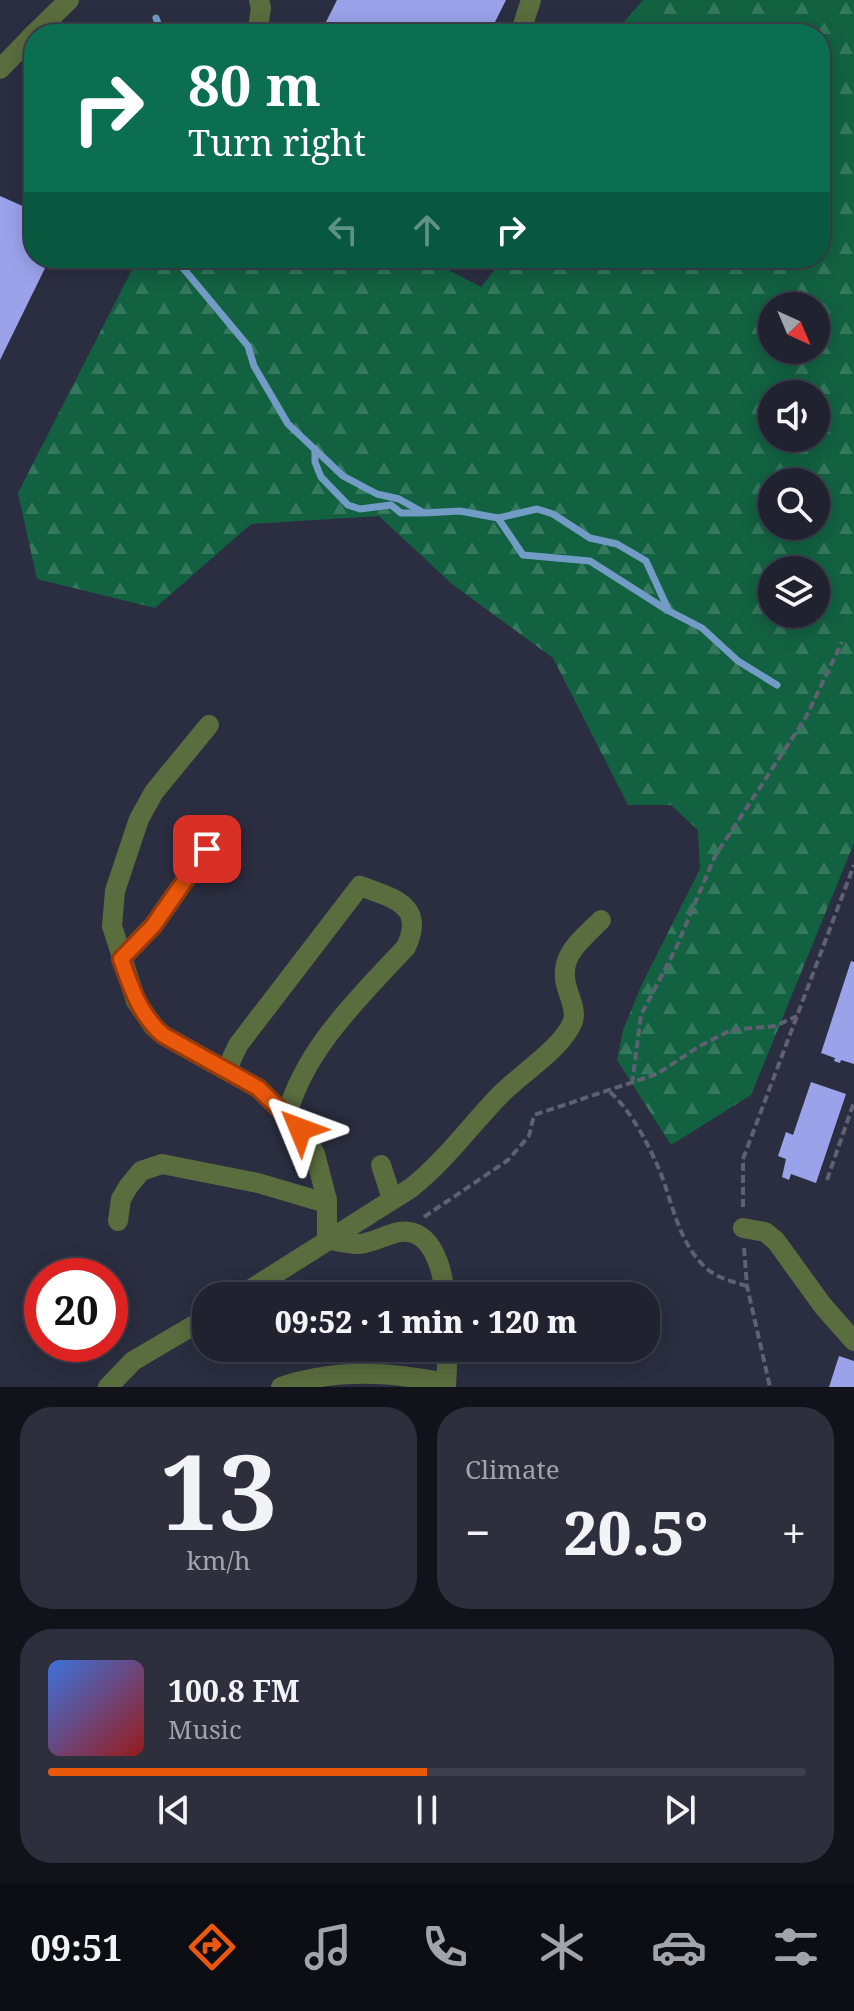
<!DOCTYPE html>
<meta charset="utf-8">
<style>
:root{--surface:#202230;--page:#2d2f3c;--text:#f1f3f6;--muted:#a2a4ab;--line:#3d3f4c;--accent:#ea580c}
body{margin:0;font-family:"Noto Serif",serif;background:var(--page);color:var(--text);height:100vh;display:flex;flex-direction:column;font-size:30px;white-space:nowrap}
*{box-sizing:border-box;margin:0}
p{font-size:26px;color:var(--muted)}
.icon{flex:none;width:44px;height:44px;fill:none;stroke:currentColor;stroke-width:2;stroke-linecap:round;stroke-linejoin:round}
.map{position:relative;height:1387px;overflow:hidden}
.drawer{display:flex;flex-direction:column;gap:20px;padding:20px;background:#12131a;flex:1}
.drawer>*{flex:none}
.guide{position:absolute;left:24px;top:24px;width:806px;height:244px;border-radius:32px;box-shadow:0 4px 20px #0003,0 0 0 2px var(--line);background:#0b6e4f;color:#fff;overflow:hidden}
.needle{width:52px;rotate:136deg}
.fabs{position:absolute;left:758px;top:292px;display:grid;gap:16px}
.fabs a{display:grid;place-items:center;width:72px;height:72px;border-radius:50%;background:var(--surface);box-shadow:0 4px 20px #0003,0 0 0 2px var(--line);font-size:40px}
.speed{position:absolute;left:24px;top:1258px;display:flex;gap:16px;font-size:40px;font-weight:700;text-align:center}
.speed>*{display:grid;place-content:center;width:104px;height:104px;border-radius:50%;background:var(--surface);box-shadow:0 4px 20px #0003,0 0 0 2px var(--line);line-height:1}
.speed .limit{border:12px solid #d22;background:#fff;color:#111}
.pin{position:absolute;display:grid;place-items:center;width:68px;height:68px;color:#fff;margin:-34px;border-radius:16px;box-shadow:0 4px 12px #0006}
.me{position:absolute;width:88px;margin:-44px;rotate:314deg;stroke-linejoin:round;filter:drop-shadow(0 0 6px #0008)}
.turn{display:flex;align-items:center;gap:28px;height:168px;padding:0 32px;font-size:36px}
.turn .icon{width:104px;height:104px;stroke-width:2.5}
.turn b{display:block;font-size:56px;line-height:68px}
.lanes{display:flex;align-items:center;height:76px;padding:0 32px;background:#0003;justify-content:center;gap:40px;direction:ltr}
.lanes .off{opacity:.35}
.big{font-size:60px;font-weight:800;line-height:1.1}
.drawer .widget{flex:1;display:flex;flex-direction:column;justify-content:center;gap:12px;min-width:0;padding:0 28px;border-radius:32px;background:var(--page)}
.drawer .dial{align-items:center;gap:0}
.dial b{font-size:104px;line-height:1}
.song{display:flex;align-items:center;gap:24px}
.cover{width:96px;height:96px;border-radius:12px;background:linear-gradient(135deg,hsl(220 70% 55%),hsl(0 70% 35%))}
.played{height:8px;border-radius:4px;background:linear-gradient(90deg,var(--accent) 50%,var(--line) 50%)}
.keys{display:flex;justify-content:space-around;direction:ltr}
.heat{display:flex;justify-content:space-between;align-items:center;font-size:44px;direction:ltr}
.drawer .tiles{flex:1;display:grid;gap:20px;grid-template-columns:1fr 1fr}
.widget:last-child{grid-column:span 2}
.trip{position:absolute;left:192px;top:1282px;width:468px;height:80px;border-radius:32px;background:var(--surface);box-shadow:0 4px 20px #0003,0 0 0 2px var(--line);font-weight:800;line-height:80px;text-align:center}
.tab-bar{display:flex;height:128px;justify-content:space-around;align-items:center;background:#0d0e13;color:var(--muted)}
.tab-bar .icon{width:56px;height:56px}
.tab-bar .selected{color:var(--accent)}
.tab-bar b{font-size:36px;color:var(--text)}
.map>svg:first-child{display:block}
.forest{fill:url(#forest-firs);fill-rule:evenodd}
.lines{fill:none;stroke-linecap:round;stroke-linejoin:round}
.stream{stroke:#729bc6;stroke-width:7}
.building{fill:#9aa2ea}
.path{stroke:#5f6172;stroke-width:4;stroke-dasharray:8 4;stroke-linecap:butt}
.minor{stroke:#5a6d3e;stroke-width:20}
.route-casing{stroke:#983908;stroke-width:20}
.route{stroke:#ea580c;stroke-width:14}
</style>
<div class="map">
<svg width="854" height="1387" viewBox="0 0 854 1387">
<defs>
<pattern id="forest-firs" width="22" height="20" patternUnits="userSpaceOnUse" patternTransform="scale(2)"><rect width="22" height="20" fill="#126242"/><path d="M5 1l3.5 6h-7zM16 11l3.5 6h-7z" fill="#34785d"/></pattern>
</defs>
<rect width="100%" height="100%" fill="#2b2e40"/>
<!-- forest -->
<path class="forest" d="M 643,0 L 854,0 L 854,843 L 751,1095 L 671,1145 L 617,1060 L 623,1030 L 642,984 L 700,869 L 698,830 L 671,805 L 628,805 L 553,658 L 452,584 L 379,516 L 251,524 L 155,608 L 37,579 L 18,493 L 138,258 L 425,258 L 481,287 L 504,258 L 820,258 L 820,34 L 621,34 L 625,21 ZM 772,306 L 816,306 L 816,350 L 772,350 ZM 772,394 L 816,394 L 816,438 L 772,438 ZM 772,482 L 816,482 L 816,526 L 772,526 ZM 772,570 L 816,570 L 816,614 L 772,614 Z"/>
<g class="lines">
<!-- stream -->
<g class="stream">
<path d="M 156,18 L 162,34"/>
<path d="M 180,258 L 183,268 L 248,346 L 254,366 L 288,424 L 343,476 L 377,494 L 399,499 L 424,513 L 460,511 L 498,518 L 537,509 L 553,514 L 590,538 L 617,544 L 646,561 L 669,611 L 702,628 L 738,661 L 777,685"/>
<path d="M 315,449 L 315,462 L 321,477 L 348,505 L 360,509 L 391,505 L 401,513 L 421,513"/>
<path d="M 498,518 L 523,555 L 590,561 L 667,610"/>
</g>
</g>
<!-- building -->
<g class="building">
<path d="M 337,0 L 506,0 L 489,34 L 320,34 Z"/>
<path d="M 0,196 L 34,211 L 34,258 L 50,258 L 0,360 Z"/>
<path d="M 851,961 L 854,962 L 854,1064 L 841,1060 L 840,1063 L 834,1061 L 835,1058 L 821,1053 Z"/>
<path d="M 811,1082 L 846,1094 L 816,1183 L 791,1174 L 789,1180 L 782,1177 L 786,1159 L 778,1156 L 786,1132 L 793,1135 Z"/>
<path d="M 839,1356 L 854,1361 L 854,1387 L 829,1387 Z"/>
</g>
<g class="lines">
<!-- path -->
<g class="path">
<path d="M 632,1084 L 641,1015 L 676,948 L 715,856 L 806,717 L 842,642"/>
<path d="M 610,1092 C 632,1112 647,1142 659,1169 C 673,1203 678,1243 707,1269 C 718,1278 733,1282 747,1286"/>
<path d="M 827,1180 L 854,1102"/>
<path d="M 743,1207 L 743,1159 L 854,865"/>
<path d="M 424,1217 L 508,1160 L 529,1136 L 534,1115 L 657,1074 L 698,1047 L 731,1030 L 775,1026 L 797,1016"/>
<path d="M 744,1248 L 747,1286 L 770,1387"/>
</g>
<!-- minor -->
<g class="minor">
<path d="M 34,34 L 69,0"/>
<path d="M 257,34 L 261,8 L 259,0"/>
<path d="M 520,34 L 531,0"/>
<path d="M 0,69 L 34,34"/>
<path d="M 209,725 L 154,792 L 139,819 L 115,891 L 112,926 L 136,1001 L 154,1027 L 163,1035 L 258,1088 L 300,1129 L 315,1154 L 327,1200 L 327,1239 C 337,1241 348,1244 358,1244 C 372,1244 386,1234 400,1232 C 433,1227 443,1272 445,1296"/>
<path d="M 121,959 L 153,926 L 207,849"/>
<path d="M 227,1069 L 238,1045 L 360,886 C 393,898 426,905 406,947 C 360,997 305,1048 287,1115"/>
<path d="M 381,1165 L 392,1199"/>
<path d="M 118,1221 L 121,1199 L 128,1187 L 141,1171 L 162,1164 L 258,1183 L 319,1201 L 327,1200"/>
<path d="M 743,1228 L 765,1232 L 776,1241 L 823,1306 L 854,1341"/>
<path d="M 240,1296 L 411,1188 C 445,1161 470,1126 500,1095 C 520,1074 563,1048 573,1021 C 576,1011 571,1001 568,991 C 556,958 579,942 601,920"/>
<path d="M 108,1387 L 133,1361 L 206,1318"/>
<path d="M 281,1387 C 336,1368 390,1372 446,1383"/>
<path d="M 446,1387 L 448,1348"/>
</g>
</g>
<g class="lines">
<!-- route casing -->
<g class="route-casing">
<path id="route" d="M 207,849 L 153,926 L 121,959 C 131,987 139,1014 163,1035 L 258,1088 L 300,1129"/>
</g>
<!-- route -->
<use href="#route" class="route"/>
</g>
</svg>
<div class="fabs">
<a><svg class="needle" viewBox="-14 -14 28 28"><path d="M0-13l5 13h-10z" fill="#e53935"/><path d="M0 13l5-13h-10z" fill="#a2a4ab"/></svg></a>
<a><svg class="icon" aria-label="sound" viewBox="0 0 24 24"><path d="M4 9h4l5-4v14l-5-4H4zM17 9q2 3 0 6"/></svg></a>
<a><svg class="icon" aria-label="search" viewBox="0 0 24 24"><circle cx="10" cy="10" r="6"/><path d="M15 15l6 6"/></svg></a>
<a><svg class="icon" aria-label="layers" viewBox="0 0 24 24"><path d="M12 4l9 5-9 5-9-5zM3 14l9 5 9-5"/></svg></a>
</div>
<div class="speed"><div class="limit">20</div></div>
<div class="pin" style="left:207px;top:849px;background:#d93025"><svg class="icon" aria-label="arrive" viewBox="0 0 24 24"><path d="M6 21V4h12l-3 4 3 4H6"/></svg></div>
<svg class="me" style="left:300px;top:1129px" viewBox="-20 -20 40 40"><path d="M0-17L14 15 0 8-14 15z" fill="#ea580c" stroke="#fff" stroke-width="4"/></svg>
<div class="trip">09:52 · 1 min · 120 m</div>
<div class="guide">
<div class="turn"><svg class="icon" aria-label="right" viewBox="0 0 24 24"><path d="M7 20v-9h11M14 6l5 5-5 5"/></svg><div><b>80 m</b>Turn right</div></div>
<div class="lanes"><svg class="icon off" aria-label="left" viewBox="0 0 24 24"><path d="M17 20v-9H6M10 6l-5 5 5 5"/></svg><svg class="icon off" aria-label="ahead" viewBox="0 0 24 24"><path d="M12 20V5M6 11l6-6 6 6"/></svg><svg class="icon" aria-label="right" viewBox="0 0 24 24"><path d="M7 20v-9h11M14 6l5 5-5 5"/></svg></div>
</div>
</div>
<section class="drawer">
<div class="tiles">
<div class="widget dial"><b>13</b><p>km/h</p></div>
<div class="widget"><p>Climate</p>
<div class="heat"><a>−</a><b class="big">20.5°</b><a>+</a></div>
</div>
<div class="widget">
<div class="song"><i class="cover"></i><div><b>100.8 FM</b><p>Music</p></div></div>
<div class="played"></div>
<div class="keys"><svg class="icon" aria-label="previous" viewBox="0 0 24 24"><path d="M18 5L8 12l10 7zM5 5v14"/></svg><svg class="icon" aria-label="pause" viewBox="0 0 24 24"><path d="M8 5v14M16 5v14"/></svg><svg class="icon" aria-label="next" viewBox="0 0 24 24"><path d="M6 5l10 7-10 7zM19 5v14"/></svg></div>
</div>
</div>
</section>
<nav class="tab-bar">
<b>09:51</b>
<svg class="icon selected" aria-label="directions" viewBox="0 0 24 24"><path d="M12 3l9 9-9 9-9-9zM9 14v-3h6M13 9l2 2-2 2"/></svg>
<svg class="icon" aria-label="music" viewBox="0 0 24 24"><path d="M9 18V5l10-2v13"/><circle cx="6" cy="18" r="3"/><circle cx="16" cy="16" r="3"/></svg>
<svg class="icon" aria-label="phone" viewBox="0 0 24 24"><path d="M5 4h4l2 5-3 2q2 4 5 5l2-3 5 2v4C11 20 4 13 5 4z"/></svg>
<svg class="icon" aria-label="climate" viewBox="0 0 24 24"><path d="M12 3v18M4 7l16 10M4 17L20 7"/></svg>
<svg class="icon" aria-label="car" viewBox="0 0 24 24"><path d="M5 17H2v-5l4-1 3-4h7l3 4 3 1v5h-3M9 17h6M6 11h13"/><circle cx="7" cy="17" r="2"/><circle cx="17" cy="17" r="2"/></svg>
<svg class="icon" aria-label="filters" viewBox="0 0 24 24"><path d="M4 7h16M4 17h16"/><circle cx="9" cy="7" r="2"/><circle cx="15" cy="17" r="2"/></svg>
</nav>
